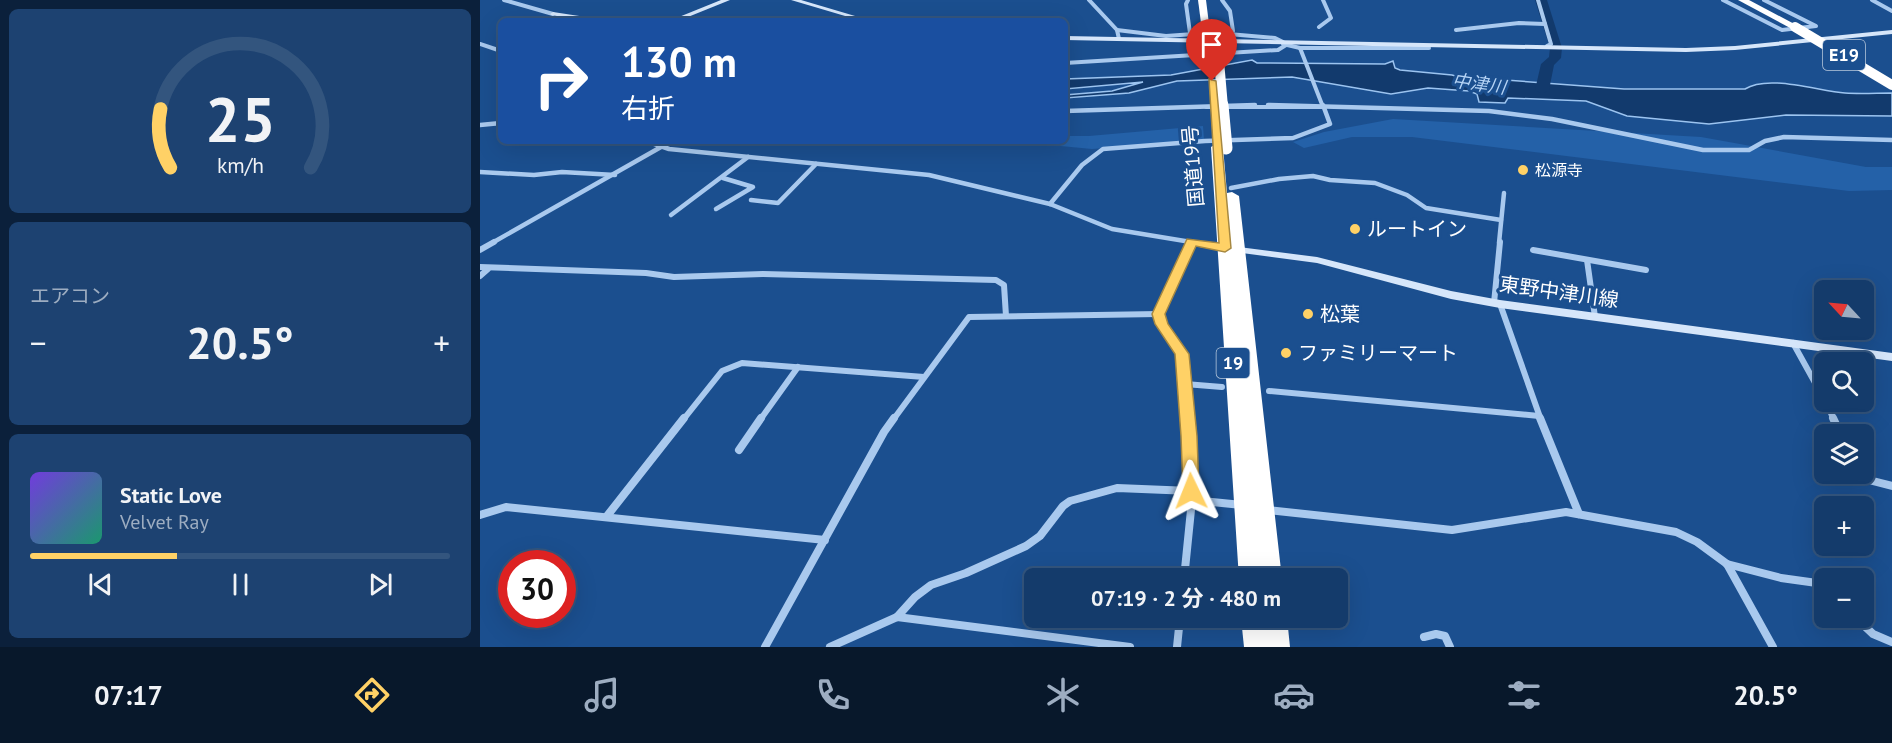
<!DOCTYPE html>
<html lang="ja">
<meta charset="utf-8">
<style>
:root{--surface:#143b6b;--page:#1d4271;--text:#f1f3f6;--muted:#9dadc1;--line:#33557e;--accent:#ffd166}
body{margin:0;font-family:"PT Sans","Noto Sans JP",sans-serif;background:var(--page);color:var(--text);height:100vh;display:flex;flex-direction:column;font-size:22px;white-space:nowrap}
*{box-sizing:border-box;margin:0}
p{font-size:20px;color:var(--muted)}
.icon{flex:none;width:33px;height:33px;fill:none;stroke:currentColor;stroke-width:2;stroke-linecap:round;stroke-linejoin:round}
.map{position:relative;flex:1;overflow:hidden}
.side{display:flex;flex-direction:column;gap:9px;padding:9px;background:#0b203b;width:480px}
.side>*{flex:none}
.guide{position:absolute;left:18px;top:18px;width:570px;height:126px;border-radius:9px;box-shadow:0 6px 24px #0002,0 0 0 2px var(--line);background:#1a4fa0;color:#fff;overflow:hidden}
.needle{width:39px;rotate:296deg}
.buttons{position:absolute;left:1334px;top:280px;display:grid;gap:12px}
.buttons a{display:grid;place-items:center;width:60px;height:60px;border-radius:9px;background:var(--surface);box-shadow:0 6px 24px #0002,0 0 0 2px var(--line);font-size:30px}
.speed{position:absolute;left:18px;top:550px;display:flex;gap:12px;font-size:30px;font-weight:700;text-align:center}
.speed>*{display:grid;place-content:center;width:78px;height:78px;border-radius:50%;background:var(--surface);box-shadow:0 6px 24px #0002,0 0 0 2px var(--line);line-height:1}
.speed .limit{border:9px solid #d22;background:#fff;color:#111}
.pin{position:absolute;display:grid;place-items:center;width:51px;height:51px;color:#fff;margin:-62px -26px;border-radius:50% 50% 50% 0;rotate:-45deg;box-shadow:0 0 6px #0007}
.pin .icon{rotate:45deg}
.me{position:absolute;width:66px;margin:-33px;rotate:358deg;stroke-linejoin:round;filter:drop-shadow(0 0 4px #0008)}
.turn{display:flex;align-items:center;gap:21px;height:126px;padding:0 24px;font-size:27px}
.turn .icon{width:78px;height:78px;stroke-width:2.5}
.turn b{display:block;font-size:42px;line-height:51px}
.big{font-size:45px;font-weight:700;line-height:1.1}
.side .card{flex:1;display:flex;flex-direction:column;justify-content:center;gap:9px;min-width:0;padding:0 21px;border-radius:9px;background:var(--page)}
.side .dial{align-items:center;gap:0}
.dial svg{height:156px;overflow:visible;fill:none;stroke:var(--line);stroke-width:7;stroke-linecap:round;text-anchor:middle}
.dial text{fill:var(--text);stroke:none}
.song{display:flex;align-items:center;gap:18px}
.cover{width:72px;height:72px;border-radius:9px;background:linear-gradient(135deg,hsl(260 70% 55%),hsl(160 70% 35%))}
.played{height:6px;border-radius:3px;background:linear-gradient(90deg,var(--accent) 35%,var(--line) 35%)}
.keys{display:flex;justify-content:space-around;direction:ltr}
.heat{display:flex;justify-content:space-between;align-items:center;font-size:33px;direction:ltr}
.trip{position:absolute;left:544px;top:568px;width:324px;height:60px;border-radius:9px;background:var(--surface);box-shadow:0 6px 24px #0002,0 0 0 2px var(--line);font-weight:700;line-height:60px;text-align:center}
.menu{display:flex;height:96px;justify-content:space-around;align-items:center;background:#08182b;color:var(--muted)}
.menu .icon{width:42px;height:42px}
.menu .active{color:var(--accent)}
.menu b{font-size:27px;color:var(--text)}
main{display:flex;flex:1;min-height:0}
.map>svg:first-child{display:block}
.green{fill:#2461a8}
.water{fill:#123a6d;stroke:#9cc4f0;stroke-width:1.5}
.lines{fill:none;stroke-linecap:round;stroke-linejoin:round}
.river{fill:#123a6d;fill-rule:evenodd}
.street-far3{stroke:#a9c9ee;stroke-width:4}
.street-far2{stroke:#a9c9ee;stroke-width:4.5}
.street-far1{stroke:#a9c9ee;stroke-width:6}
.street{stroke:#a9c9ee;stroke-width:8}
.secondary{fill:#d6e6fa;fill-rule:evenodd}
.highway{fill:#fff;fill-rule:evenodd}
.highway-bridge-far1{stroke:#fff;stroke-width:10}
.highway-bridge{stroke:#fff;stroke-width:13}
.route{fill:#ffd166;stroke:#a68842;stroke-width:1.5}
.poi-dot{fill:#ffd166;stroke:#1b4f8f;stroke-width:2}
.labels{text-anchor:middle;stroke-width:6;stroke-linejoin:round;paint-order:stroke}
.far-poi-label{font-size:16px;fill:#fff;stroke:#1b4f8f;text-anchor:start}
.shield{fill:#1b4f8f;stroke:#bbcadd;stroke-width:1.5}
.shield-label{font-size:18px;font-weight:bold;fill:#fff}
.far-water-label{font-size:18px;font-style:italic;fill:#b5d3f5;stroke:#1b4f8f}
.street-label{font-size:20px;fill:#fff;stroke:#1b4f8f}
.poi-label{font-size:20px;fill:#fff;stroke:#1b4f8f;text-anchor:start}
</style>
<main>
<section class="side">
<div class="card dial"><svg viewBox="0 0 100 80">
<path d="M14 69A42 42 0 1 1 86 69"/>
<path d="M14 69A42 42 0 0 1 9 39" stroke="#ffd166"/>
<text x="50" y="56" font-size="32" font-weight="700">25</text>
<text x="50" y="72" font-size="11">km/h</text>
</svg></div>
<div class="card"><p>エアコン</p>
<div class="heat"><a>−</a><b class="big">20.5°</b><a>+</a></div>
</div>
<div class="card">
<div class="song"><i class="cover"></i><div><b>Static Love</b><p>Velvet Ray</p></div></div>
<div class="played"></div>
<div class="keys"><svg class="icon" aria-label="previous" viewBox="0 0 24 24"><path d="M18 5L8 12l10 7zM5 5v14"/></svg><svg class="icon" aria-label="pause" viewBox="0 0 24 24"><path d="M8 5v14M16 5v14"/></svg><svg class="icon" aria-label="next" viewBox="0 0 24 24"><path d="M6 5l10 7-10 7zM19 5v14"/></svg></div>
</div>
</section>
<div class="map">
<svg width="1412" height="647" viewBox="0 0 1412 647">
<rect width="100%" height="100%" fill="#1b4f8f"/>
<!-- green -->
<g class="green">
<path d="M 913,119 L 1221,137 L 1386,167 L 1412,167 L 1412,190 L 1369,191 L 932,137 L 872,137 L 824,148 L 813,142 L 844,132 Z"/>
<path d="M 723,126 L 724,140 L 612,149 L 527,141 L 585,141 L 585,136 L 609,136 Z"/>
</g>
<!-- water -->
<path class="water" d="M 772,60 L 777,63 L 905,64 L 913,61 L 915,68 L 920,70 L 972,75 L 989,80 L 1012,79 L 1144,89 L 1265,89 C 1288,74 1338,91 1365,93 C 1381,94 1397,93 1412,93 L 1412,116 L 1306,115 L 1229,124 L 1147,116 L 1106,101 L 1028,98 L 1025,103 L 999,102 L 997,94 L 989,91 L 948,88 L 911,94 L 812,77 L 697,81 L 649,93 L 585,98 L 585,95 L 632,91 L 663,82 L 585,89 L 585,79 L 691,75 Z"/>
<g class="lines">
<!-- river -->
<path class="river" d="M 1055,0 L 1067,0 L 1082,48 L 1081,58 L 1074,65 L 1069,90 L 1062,94 L 1055,90 L 1061,64 L 1069,57 L 1070,48 Z"/>
<!-- street-far3 -->
<g class="street-far3">
<path d="M 24,0 L 73,14"/>
<path d="M 609,0 L 637,30 L 639,39"/>
<path d="M 708,0 L 706,4 L 710,33"/>
<path d="M 742,0 L 750,11 L 753,31"/>
<path d="M 1058,0 L 1071,44 L 1067,46"/>
<path d="M 1243,0 L 1302,30 L 1336,26 L 1284,0"/>
<path d="M 1392,0 L 1412,11"/>
<path d="M 839,27 L 851,18 L 843,0"/>
<path d="M 637,30 L 686,36 L 728,33"/>
<path d="M 976,30 L 1039,23 L 1065,24"/>
<path d="M 737,33 L 795,38 L 803,42"/>
<path d="M 0,44 L 21,51"/>
<path d="M 803,44 L 820,48 L 949,48"/>
<path d="M 820,48 L 843,107"/>
<path d="M 585,63 L 798,50 L 806,45"/>
<path d="M 726,107 L 845,107"/>
</g>
<!-- street-far2 -->
<g class="street-far2">
<path d="M 788,105 L 1009,111 L 1072,119 L 1223,150 L 1269,150 L 1285,141 L 1304,137 L 1412,140"/>
<path d="M 585,111 L 775,105"/>
<path d="M 0,125 L 21,123"/>
<path d="M 166,141 L 189,149 L 449,175 L 570,204 L 632,229 L 717,243"/>
<path d="M 0,172 L 54,175 L 82,172 L 135,175"/>
<path d="M 751,188 L 799,179 L 833,176 L 850,180 L 895,183 L 927,195 L 946,208 L 1021,220"/>
<path d="M 271,200 L 298,203 L 336,164"/>
<path d="M 570,204 L 602,165 L 623,149 L 725,141 L 813,138 L 850,124 L 843,105"/>
<path d="M 236,209 L 273,187 L 243,178"/>
<path d="M 191,215 L 268,157"/>
<path d="M 12,243 L 181,147"/>
<path d="M 1019,243 L 1024,193"/>
</g>
<!-- street-far1 -->
<g class="street-far1">
<path d="M 708,242 L 744,248"/>
<path d="M 0,250 L 14,242"/>
<path d="M 1053,250 L 1166,270"/>
<path d="M 1107,260 L 1115,317"/>
<path d="M 0,267 L 166,273 L 194,277 L 283,274 L 516,280 L 524,285 L 526,316"/>
<path d="M 0,276 L 8,269"/>
<path d="M 1014,303 L 1020,242"/>
<path d="M 1020,304 L 1061,420"/>
<path d="M 1313,343 L 1344,399"/>
<path d="M 705,384 L 742,387"/>
<path d="M 789,391 L 1059,416"/>
<path d="M 1346,402 L 1354,420"/>
<path d="M 203,420 L 242,371 L 262,363 L 444,377"/>
<path d="M 280,420 L 318,367"/>
<path d="M 413,420 L 489,317 L 679,314"/>
<path d="M 708,420 L 702,354 L 682,324 L 679,314 L 711,242"/>
</g>
<!-- street -->
<g class="street">
<path d="M 1060,418 L 1099,514"/>
<path d="M 1353,418 L 1361,435"/>
<path d="M 259,450 L 281,418"/>
<path d="M 1376,474 L 1377,477 L 1412,486"/>
<path d="M 712,500 L 762,505"/>
<path d="M 788,510 L 972,530 L 1086,512 L 1196,532 L 1217,542 L 1247,564 L 1293,647"/>
<path d="M 0,515 L 26,507 L 345,540"/>
<path d="M 127,516 L 204,418"/>
<path d="M 1247,564 L 1301,578 L 1344,584"/>
<path d="M 704,579 L 712,500 L 707,418"/>
<path d="M 417,617 L 435,597 L 451,585 L 486,573 L 546,546 L 560,536 L 583,506 L 590,501 L 637,488 L 711,491"/>
<path d="M 1376,618 L 1393,634 L 1412,642"/>
<path d="M 944,637 L 956,634 L 965,636 L 970,647"/>
<path d="M 285,647 L 404,432 L 414,418"/>
<path d="M 350,647 L 417,617 L 650,647"/>
<path d="M 697,647 L 700,618"/>
</g>
<!-- secondary -->
<g class="secondary">
<path d="M 241,0 L 250,0 L 198,21 L 189,21 Z"/>
<path d="M 311,0 L 321,0 L 392,21 L 382,21 Z"/>
<path d="M 73,12 L 119,19 L 122,21 L 106,21 L 71,15 L 70,14 Z"/>
<path d="M 1412,30 L 1412,34 L 1255,50 L 1206,52 L 585,40 L 585,36 L 1206,48 L 1255,46 Z"/>
<path d="M 751,246 L 837,257 L 971,291 L 1020,300 L 1412,353 L 1412,361 L 1020,308 L 971,299 L 837,263 L 747,251 L 746,249 L 747,247 Z"/>
</g>
<!-- highway -->
<g class="highway">
<path d="M 718,0 L 726,0 L 731,40 L 723,38 Z"/>
<path d="M 1258,0 L 1269,0 L 1320,27 L 1312,29 Z"/>
<path d="M 737,143 L 743,147 L 747,193 L 752,192 L 759,196 L 802,579 L 759,579 L 731,147 Z"/>
<path d="M 761,618 L 807,618 L 810,647 L 764,647 Z"/>
</g>
<!-- highway-bridge-far1 -->
<g class="highway-bridge-far1">
<path d="M 1315,27 L 1412,85"/>
<path d="M 737,38 L 743,107"/>
</g>
<!-- highway-bridge -->
<path class="highway-bridge" d="M 742,105 L 746,148"/>
</g>
<!-- route -->
<path class="route" d="M 729,79 L 736,81 L 751,248 L 745,252 L 716,246 L 685,314 L 688,324 L 709,354 L 717,436 L 719,491 L 717,496 L 711,498 L 705,496 L 703,491 L 701,436 L 695,354 L 675,324 L 672,314 L 707,239 L 739,243 Z"/>
<!-- markers -->
<g class="poi-dot">
<circle cx="1043" cy="170" r="6"/>
<circle cx="875" cy="229" r="6"/>
<circle cx="828" cy="314" r="6"/>
<circle cx="806" cy="353" r="6"/>
</g>
<g class="labels">
<!-- far-poi labels -->
<g class="far-poi-label">
<text x="1055" y="176">松源寺</text>
</g>
<!-- shield labels -->
<g class="shield">
<rect x="1343" y="40" width="42" height="30" rx="4.5"/>
<rect x="736.5" y="348" width="33" height="30" rx="4.5"/>
</g>
<g class="shield-label">
<text x="1364" y="61">E19</text>
<text x="753" y="369">19</text>
</g>
<!-- far-water labels -->
<g class="far-water-label">
<text transform="translate(999 84) rotate(8)" y="6">中津川</text>
</g>
<!-- street labels -->
<g class="street-label">
<text transform="translate(713 166) rotate(-95)" y="7">国道19号</text>
<text transform="translate(1079 292) rotate(8)" y="7">東野中津川線</text>
</g>
<!-- poi labels -->
<g class="poi-label">
<text x="887" y="236">ルートイン</text>
<text x="840" y="321">松葉</text>
<text x="818" y="360">ファミリーマート</text>
</g>
</g>
</svg>
<div class="buttons">
<a><svg class="needle" viewBox="-14 -14 28 28"><path d="M0-13l5 13h-10z" fill="#e53935"/><path d="M0 13l5-13h-10z" fill="#9dadc1"/></svg></a>
<a><svg class="icon" aria-label="search" viewBox="0 0 24 24"><circle cx="10" cy="10" r="6"/><path d="M15 15l6 6"/></svg></a>
<a><svg class="icon" aria-label="layers" viewBox="0 0 24 24"><path d="M12 4l9 5-9 5-9-5zM3 14l9 5 9-5"/></svg></a>
<a>+</a>
<a>−</a>
</div>
<div class="speed"><div class="limit">30</div></div>
<div class="pin" style="left:732px;top:81px;background:#d93025"><svg class="icon" aria-label="arrive" viewBox="0 0 24 24"><path d="M6 21V4h12l-3 4 3 4H6"/></svg></div>
<svg class="me" style="left:711px;top:491px" viewBox="-20 -20 40 40"><path d="M0-17L14 15 0 8-14 15z" fill="#ffd166" stroke="#fff" stroke-width="4"/></svg>
<div class="trip">07:19 · 2 分 · 480 m</div>
<div class="guide">
<div class="turn"><svg class="icon" aria-label="right" viewBox="0 0 24 24"><path d="M7 20v-9h11M14 6l5 5-5 5"/></svg><div><b>130 m</b>右折</div></div>
</div>
</div>
</main>
<nav class="menu">
<b>07:17</b>
<svg class="icon active" aria-label="directions" viewBox="0 0 24 24"><path d="M12 3l9 9-9 9-9-9zM9 14v-3h6M13 9l2 2-2 2"/></svg>
<svg class="icon" aria-label="music" viewBox="0 0 24 24"><path d="M9 18V5l10-2v13"/><circle cx="6" cy="18" r="3"/><circle cx="16" cy="16" r="3"/></svg>
<svg class="icon" aria-label="phone" viewBox="0 0 24 24"><path d="M5 4h4l2 5-3 2q2 4 5 5l2-3 5 2v4C11 20 4 13 5 4z"/></svg>
<svg class="icon" aria-label="climate" viewBox="0 0 24 24"><path d="M12 3v18M4 7l16 10M4 17L20 7"/></svg>
<svg class="icon" aria-label="car" viewBox="0 0 24 24"><path d="M5 17H2v-5l4-1 3-4h7l3 4 3 1v5h-3M9 17h6M6 11h13"/><circle cx="7" cy="17" r="2"/><circle cx="17" cy="17" r="2"/></svg>
<svg class="icon" aria-label="filters" viewBox="0 0 24 24"><path d="M4 7h16M4 17h16"/><circle cx="9" cy="7" r="2"/><circle cx="15" cy="17" r="2"/></svg>
<b>20.5°</b>
</nav>
